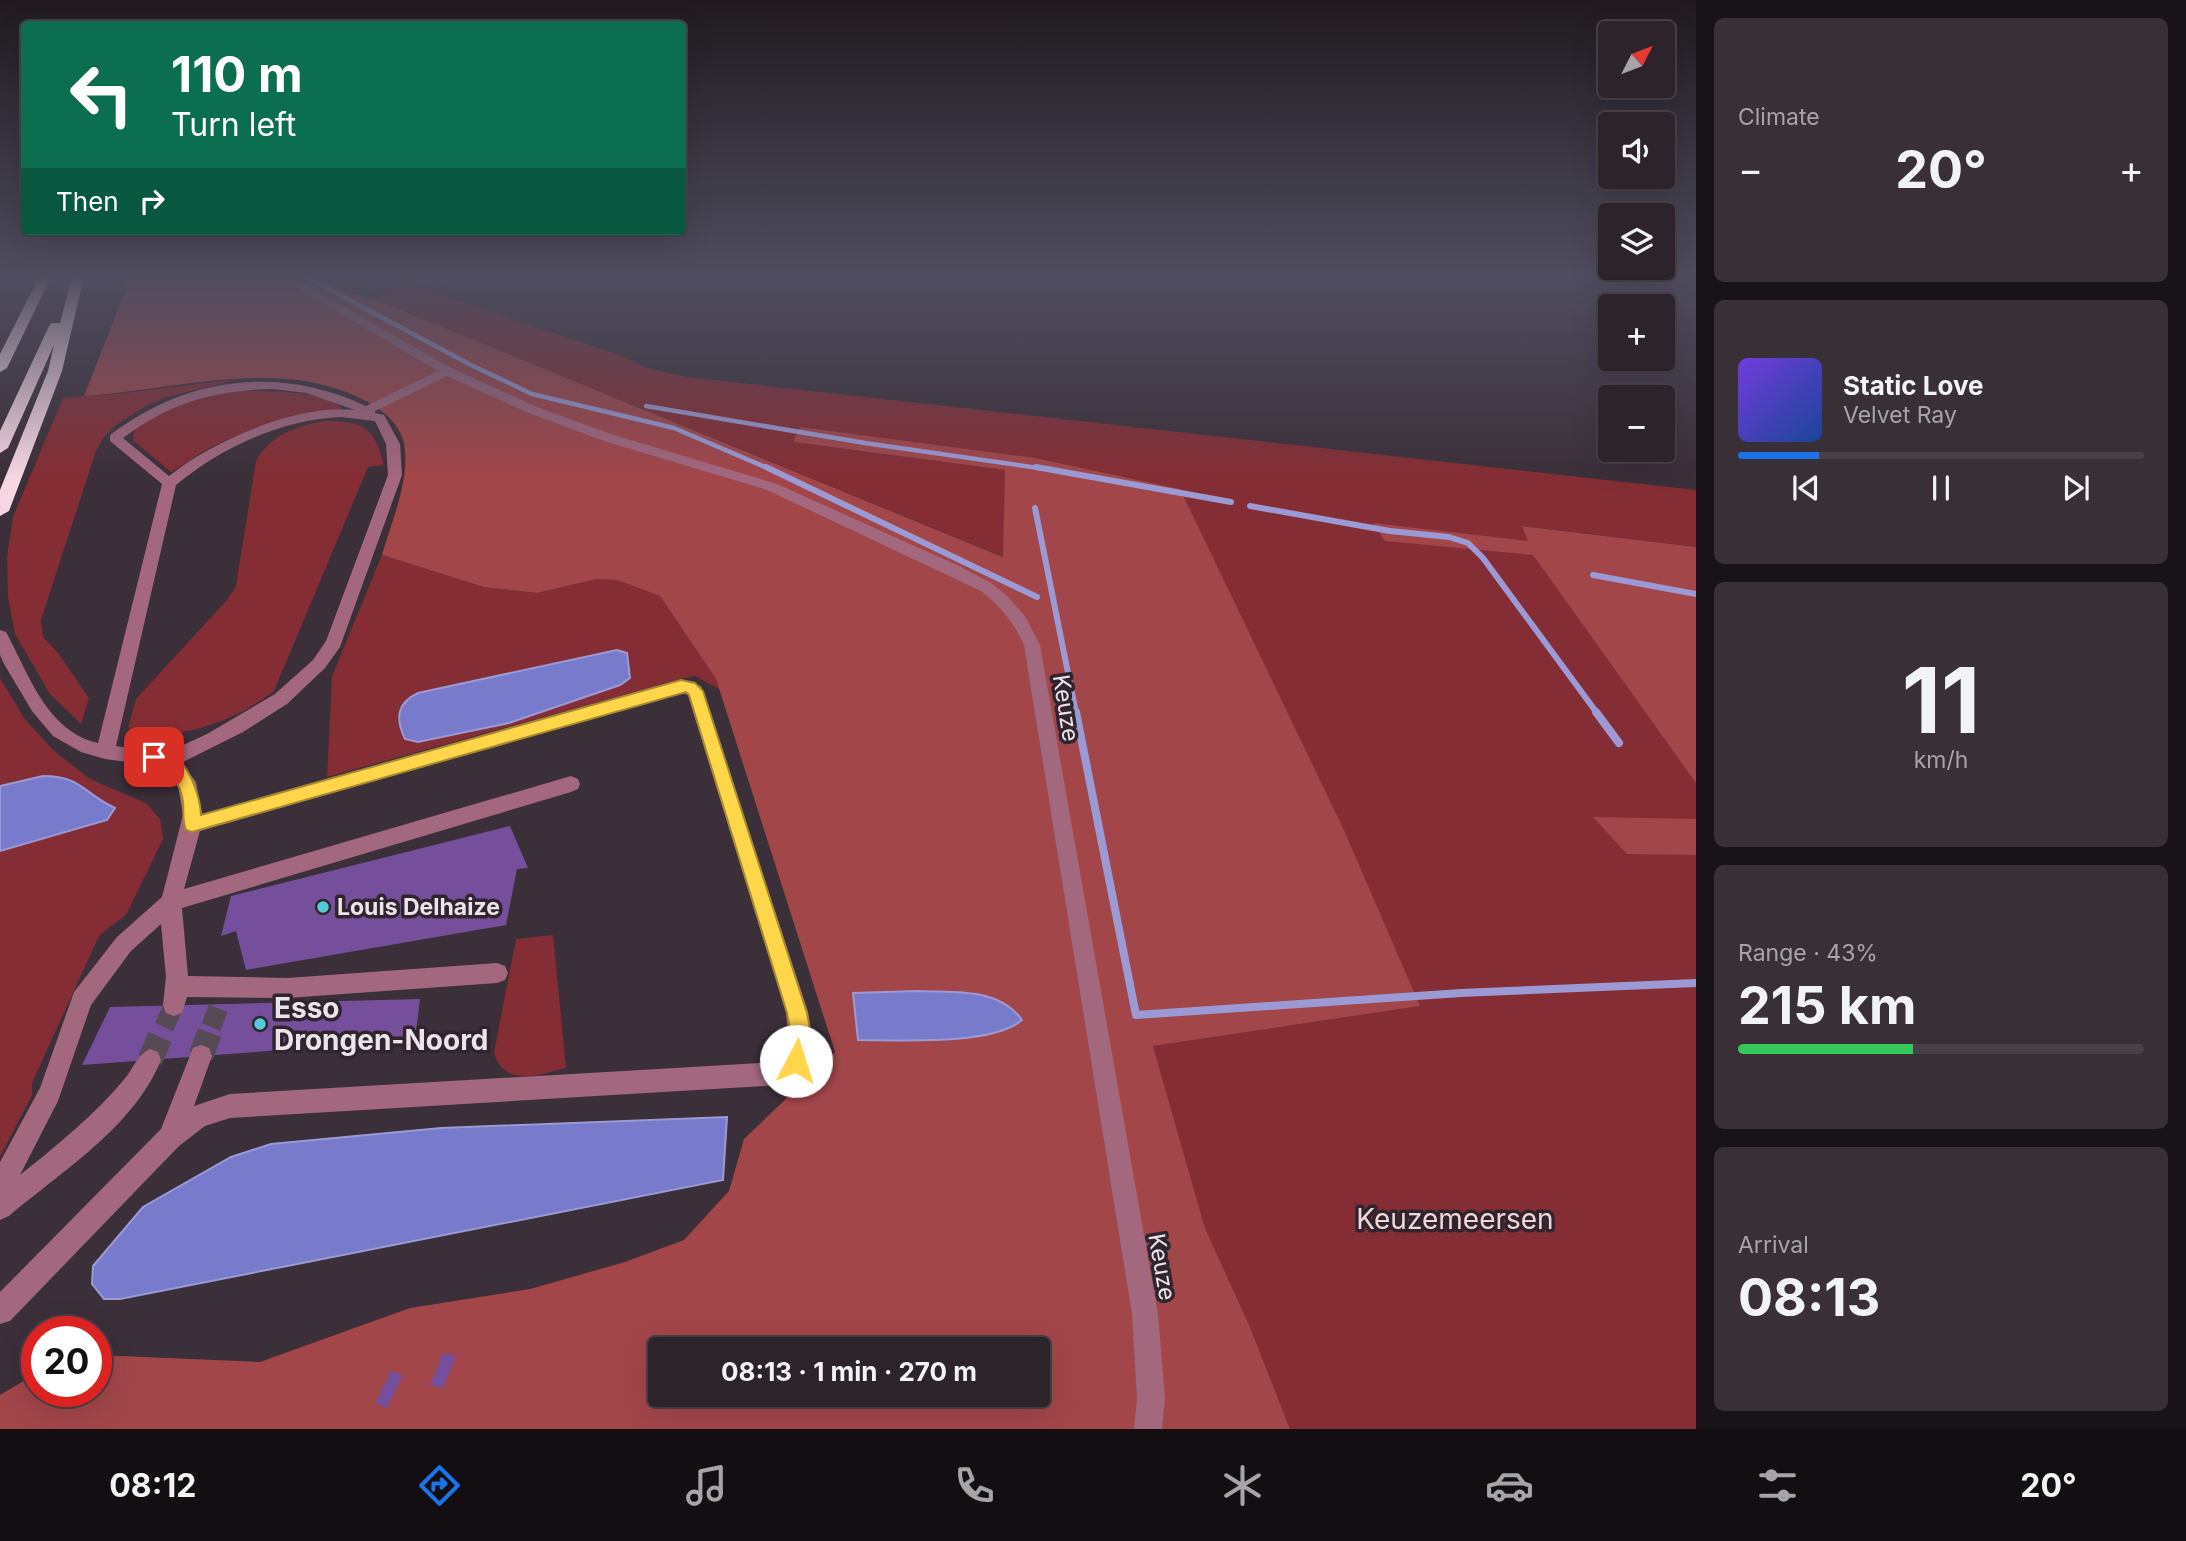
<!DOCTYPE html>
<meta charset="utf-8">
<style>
:root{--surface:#2c232b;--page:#382f37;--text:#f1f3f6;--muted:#a6a4a9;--line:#484047;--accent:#1a73e8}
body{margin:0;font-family:Inter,sans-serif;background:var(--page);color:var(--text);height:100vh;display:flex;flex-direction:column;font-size:26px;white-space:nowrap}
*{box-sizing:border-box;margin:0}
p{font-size:23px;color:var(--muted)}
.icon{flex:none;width:38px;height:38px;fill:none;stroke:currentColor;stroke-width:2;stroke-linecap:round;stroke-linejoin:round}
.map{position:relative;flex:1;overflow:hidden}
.sheet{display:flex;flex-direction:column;gap:18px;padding:18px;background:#181318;width:490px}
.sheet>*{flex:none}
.hud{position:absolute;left:21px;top:21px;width:665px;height:214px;border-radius:7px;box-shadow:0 7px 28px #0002,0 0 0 2px var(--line);background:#0b6e4f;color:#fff;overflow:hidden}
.needle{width:46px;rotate:48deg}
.tools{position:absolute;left:1598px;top:21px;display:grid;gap:14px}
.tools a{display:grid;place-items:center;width:77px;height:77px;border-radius:7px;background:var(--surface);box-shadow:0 7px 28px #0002,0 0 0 2px var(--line);font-size:35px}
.speed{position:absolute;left:21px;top:1316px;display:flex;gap:14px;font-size:35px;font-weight:700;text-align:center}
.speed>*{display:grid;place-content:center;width:91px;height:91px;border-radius:50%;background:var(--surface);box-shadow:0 7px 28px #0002,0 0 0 2px var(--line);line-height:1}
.speed .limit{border:10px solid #d22;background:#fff;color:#111}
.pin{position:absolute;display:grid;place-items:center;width:60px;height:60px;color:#fff;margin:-30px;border-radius:14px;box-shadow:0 4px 10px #0006}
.me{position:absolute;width:77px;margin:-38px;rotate:5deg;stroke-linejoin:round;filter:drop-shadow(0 0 5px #0008)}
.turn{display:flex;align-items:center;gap:24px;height:147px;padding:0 35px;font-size:32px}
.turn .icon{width:91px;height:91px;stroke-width:2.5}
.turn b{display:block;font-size:49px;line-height:60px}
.then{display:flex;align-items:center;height:66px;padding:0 35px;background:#0003;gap:14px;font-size:26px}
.big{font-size:52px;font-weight:700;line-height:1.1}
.sheet .widget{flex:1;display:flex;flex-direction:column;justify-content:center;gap:10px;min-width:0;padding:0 24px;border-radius:10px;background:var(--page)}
.sheet .dial{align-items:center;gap:0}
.dial b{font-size:91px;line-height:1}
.song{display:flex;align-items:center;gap:21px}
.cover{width:84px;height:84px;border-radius:10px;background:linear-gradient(135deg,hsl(260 70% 55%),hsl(220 70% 35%))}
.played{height:7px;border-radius:4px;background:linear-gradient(90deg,var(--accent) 20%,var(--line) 20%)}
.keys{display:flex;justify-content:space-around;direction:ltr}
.heat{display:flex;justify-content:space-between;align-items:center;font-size:38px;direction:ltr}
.charge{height:10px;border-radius:5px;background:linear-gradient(90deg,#34c759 43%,var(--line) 0)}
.trip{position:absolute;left:648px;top:1337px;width:402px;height:70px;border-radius:7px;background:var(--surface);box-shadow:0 7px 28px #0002,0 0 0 2px var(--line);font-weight:700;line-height:70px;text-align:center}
.tabs{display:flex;height:112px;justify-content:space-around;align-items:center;background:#120e11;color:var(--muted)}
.tabs .icon{width:49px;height:49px}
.tabs .current{color:var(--accent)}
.tabs b{font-size:32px;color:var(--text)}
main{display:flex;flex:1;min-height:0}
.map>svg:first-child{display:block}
.green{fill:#852d34}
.forest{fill:#a2464a;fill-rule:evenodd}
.water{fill:#787acc;stroke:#9b9ad5;stroke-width:2}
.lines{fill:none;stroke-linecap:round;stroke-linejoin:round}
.stream-far2{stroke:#9b9ad5;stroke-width:4.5}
.stream-far1{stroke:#9b9ad5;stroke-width:6}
.stream{stroke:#9b9ad5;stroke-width:8}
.building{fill:#764f9c}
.minor-tunnel-far1{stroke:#564a54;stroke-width:20;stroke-dasharray:20 10;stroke-linecap:butt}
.minor-tunnel{stroke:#564a54;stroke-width:25;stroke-dasharray:25 13;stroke-linecap:butt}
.minor{fill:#a3677e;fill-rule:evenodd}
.highway{fill:#f5d6e1;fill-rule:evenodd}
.route{fill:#ffd54a;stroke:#a68a30;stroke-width:2}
.poi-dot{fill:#53cbda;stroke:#30252f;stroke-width:2.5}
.labels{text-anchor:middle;stroke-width:7;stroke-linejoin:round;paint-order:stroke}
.street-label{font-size:23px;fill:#ece4eb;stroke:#30252f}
.poi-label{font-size:23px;font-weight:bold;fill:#ece4eb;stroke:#30252f;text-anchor:start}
.near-poi-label{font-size:28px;font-weight:bold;fill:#ece4eb;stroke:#30252f;text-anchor:start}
.near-park-label{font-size:28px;fill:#f2d6d5;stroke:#30252f}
</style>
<main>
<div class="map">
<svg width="1696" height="1429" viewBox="0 0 1696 1429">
<rect width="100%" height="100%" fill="#3b2f39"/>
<!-- green -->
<g class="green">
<path d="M 406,283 L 622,356 L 647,368 L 687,377 L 1696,490 L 1696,547 L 1523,526 L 1696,781 L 1696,1429 L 1290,1429 L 1250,1327 L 1205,1228 L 1153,1046 L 1419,1006 L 1180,489 L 1036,458 L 800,428 L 793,442 L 1005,470 L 1004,557 L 374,299 Z"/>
<path d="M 240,379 L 166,397 L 146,406 L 116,425 L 104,437 L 96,451 L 41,620 L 43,637 L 58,653 L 89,698 L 81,724 L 50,694 L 15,634 L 8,597 L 7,557 L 13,517 L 63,398 L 116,394 Z"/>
<path d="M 235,391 C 262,391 324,389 343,409 C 299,413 257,425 218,444 C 201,451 187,464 171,472 L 133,440 C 133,439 134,430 135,429 C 145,409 214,395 235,391 Z"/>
<path d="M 322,421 C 362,421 374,425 384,465 L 368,467 L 274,691 C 237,720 175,745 128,728 L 136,699 L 227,600 L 236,586 L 256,461 C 270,435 295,427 322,421 Z"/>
<path d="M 382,555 L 484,587 L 537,593 L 597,579 L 617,580 L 660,596 L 716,679 L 719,689 L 695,676 L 681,679 L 327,777 L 332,676 Z"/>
<path d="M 0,678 L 24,718 L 54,751 L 90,779 L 146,803 L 160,819 L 163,839 L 127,913 C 118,924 107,926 98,938 L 32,1083 L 32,1095 L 0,1157 Z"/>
<path d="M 553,935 L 566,1068 C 539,1075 505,1088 494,1053 L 516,939 Z"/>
</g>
<!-- forest -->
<g class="forest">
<path d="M 123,277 L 314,277 L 344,292 L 374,299 L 1003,557 L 1005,470 L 793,442 L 800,427 L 1036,458 L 1180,489 L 1343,828 L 1420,1006 L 1153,1046 L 1205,1228 L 1250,1327 L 1290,1429 L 0,1429 L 0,1395 L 37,1373 L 37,1391 L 96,1391 L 96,1355 L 260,1362 L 410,1308 L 530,1289 L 625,1262 L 684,1240 L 729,1191 L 744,1139 L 835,1052 L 716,679 L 660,596 L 617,580 L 597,579 L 537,593 L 484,587 L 382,555 C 391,523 408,485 405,451 C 404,430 389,415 373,405 C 286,354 179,390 84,396 L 126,289 ZM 660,1349 L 1038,1349 L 1038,1395 L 660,1395 Z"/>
<path d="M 1373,523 L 1528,541 L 1522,526 L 1696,547 L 1696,783 L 1533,555 L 1385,541 Z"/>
<path d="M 1593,817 L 1696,819 L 1696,855 L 1627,854 Z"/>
</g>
<!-- water -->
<g class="water">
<path d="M 617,650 L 627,653 L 630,678 L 620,685 L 509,723 L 418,742 L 405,739 C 395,718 397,703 418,693 Z"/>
<path d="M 43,776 C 82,776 84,794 115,808 L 107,820 L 0,851 L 0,786 Z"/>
<path d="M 918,991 C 954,993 999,987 1022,1020 C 992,1046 898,1040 858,1040 L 853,993 Z"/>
<path d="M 727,1117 L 723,1180 L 120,1299 L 104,1299 L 92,1284 L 93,1266 L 143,1207 L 231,1157 L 271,1144 L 441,1128 Z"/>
</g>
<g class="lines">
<!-- stream-far2 -->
<g class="stream-far2">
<path d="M 306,277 L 471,365 L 532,394 L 674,428 L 770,469"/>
<path d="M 646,406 L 865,443 L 1046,469"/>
</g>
<!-- stream-far1 -->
<g class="stream-far1">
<path d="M 766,467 L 1037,597"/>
<path d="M 1036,467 L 1231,502"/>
<path d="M 1250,506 L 1390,531 L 1449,537 L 1468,543 L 1483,558 L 1597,713"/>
<path d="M 1035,508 L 1076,713"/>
<path d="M 1593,575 L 1696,594"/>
</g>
<!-- stream -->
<g class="stream">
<path d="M 1076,712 L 1136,1015 L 1461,993 L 1696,983"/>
<path d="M 1596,712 L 1619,743"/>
</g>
</g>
<!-- building -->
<g class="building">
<path d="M 435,277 L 448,281 L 438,287 L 412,278 Z"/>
<path d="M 510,826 L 528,868 L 517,869 L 506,925 L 246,970 L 236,931 L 221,936 L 231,896 Z"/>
<path d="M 420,999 L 415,1040 L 82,1065 L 110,1007 Z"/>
<path d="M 443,1353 L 456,1356 L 443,1388 L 430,1385 Z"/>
<path d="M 391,1371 L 403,1375 L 387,1408 L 375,1403 Z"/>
</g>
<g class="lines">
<!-- minor-tunnel-far1 -->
<g class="minor-tunnel-far1">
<path d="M 164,1027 L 174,1005"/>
<path d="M 211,1027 L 220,1004"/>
</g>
<!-- minor-tunnel -->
<g class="minor-tunnel">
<path d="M 201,1056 L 212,1026"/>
<path d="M 150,1060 L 165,1026"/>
</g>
<!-- minor -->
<path class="minor" d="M 279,277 L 292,277 L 451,368 L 537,407 L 614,435 L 777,484 L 959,566 L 991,583 L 1007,596 L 1025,616 L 1040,645 L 1158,1314 L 1165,1398 L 1162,1429 L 1134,1429 L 1137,1398 L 1132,1314 L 1024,645 C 1014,622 1000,606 981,591 L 767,490 L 604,441 L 529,413 L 447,376 L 375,411 L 375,413 L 384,415 L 400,444 L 402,475 L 340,647 L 325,668 L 287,704 L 243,732 L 181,763 L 196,782 L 202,814 L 682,680 L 701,686 L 808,1012 C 813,1042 812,1071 780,1085 L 230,1118 L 205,1126 L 179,1146 L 10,1321 L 0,1324 L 0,1292 L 161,1129 L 193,1048 L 201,1045 L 209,1048 L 212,1056 L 194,1106 L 230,1094 L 776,1062 L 789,1047 L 786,1012 L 688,695 L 681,693 L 200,831 L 184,889 L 571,776 L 578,779 L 580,784 L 578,789 L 571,792 L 182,908 L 188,976 L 287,978 L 497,963 L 505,966 L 508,973 L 505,980 L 497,983 L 287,998 L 187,997 L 182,1013 L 174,1016 L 166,1013 L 163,1005 L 166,977 L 161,924 L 131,951 L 91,1005 L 58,1101 L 20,1175 C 57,1145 95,1115 126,1077 C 134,1067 138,1054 150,1049 L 158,1052 L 161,1060 C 134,1127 62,1171 9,1216 L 0,1220 L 0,1162 L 40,1088 L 74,992 L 117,937 L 162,897 L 183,815 L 178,785 L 169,774 L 143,764 L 105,759 L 81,752 L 53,736 L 32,711 L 4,664 L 0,655 L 0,630 L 6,632 C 28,672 46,731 98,743 L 162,484 L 110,441 L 110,435 C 187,377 278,365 366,406 L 438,371 ZM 273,389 L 306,393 L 355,410 C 297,404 214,440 169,476 L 123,438 C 169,403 215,390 273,389 ZM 341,417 L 375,421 L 386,444 L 388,475 L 326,641 L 313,660 L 275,694 L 207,734 L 164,754 L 116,746 L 176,485 C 220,448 283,419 341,417 Z"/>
<!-- highway -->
<g class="highway">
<path d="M 39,277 L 51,277 L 7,368 L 0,372 L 0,354 Z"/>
<path d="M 77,277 L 83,281 L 62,371 L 9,511 L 0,516 L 0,490 L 48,371 L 54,345 L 8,448 L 0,453 L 0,431 L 49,326 L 51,323 L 60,323 L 71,281 Z"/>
</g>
</g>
<!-- sky -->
<linearGradient id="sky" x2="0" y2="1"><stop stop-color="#201a1f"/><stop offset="0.58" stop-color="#4f4d5f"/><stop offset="1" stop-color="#4f4d5f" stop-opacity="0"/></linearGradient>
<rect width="1696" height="477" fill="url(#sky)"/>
<!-- route -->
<path class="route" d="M 681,680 L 695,683 L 703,691 L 807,1013 L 812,1040 L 804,1069 L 796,1072 L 789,1069 L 786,1061 L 792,1040 L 787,1013 L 689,695 L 686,692 L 192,832 L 186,830 C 182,821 184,812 183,802 C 181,782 167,768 148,762 L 146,757 L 148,752 C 182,741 200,791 201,815 Z"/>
<!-- markers -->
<g class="poi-dot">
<circle cx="323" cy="907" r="7"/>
<circle cx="260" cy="1024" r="7"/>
</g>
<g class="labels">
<!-- street labels -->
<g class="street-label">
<text transform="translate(1066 708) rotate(81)" y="8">Keuze</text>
<text transform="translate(1162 1267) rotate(80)" y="8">Keuze</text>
</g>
<!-- poi labels -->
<g class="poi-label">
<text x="337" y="915">Louis Delhaize</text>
</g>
<!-- near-poi labels -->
<g class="near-poi-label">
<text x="274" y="1018">Esso<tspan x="274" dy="32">Drongen-Noord</tspan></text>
</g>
<!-- near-park labels -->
<g class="near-park-label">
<text x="1455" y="1229">Keuzemeersen</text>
</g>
</g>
</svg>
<div class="tools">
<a><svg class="needle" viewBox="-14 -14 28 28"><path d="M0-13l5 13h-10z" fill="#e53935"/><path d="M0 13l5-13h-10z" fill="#a6a4a9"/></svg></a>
<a><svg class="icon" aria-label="sound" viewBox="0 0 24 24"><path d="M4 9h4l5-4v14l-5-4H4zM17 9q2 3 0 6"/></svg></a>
<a><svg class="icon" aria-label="layers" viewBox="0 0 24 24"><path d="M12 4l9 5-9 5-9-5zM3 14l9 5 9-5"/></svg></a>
<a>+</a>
<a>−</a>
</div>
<div class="speed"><div class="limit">20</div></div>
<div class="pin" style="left:154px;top:757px;background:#d93025"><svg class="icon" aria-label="arrive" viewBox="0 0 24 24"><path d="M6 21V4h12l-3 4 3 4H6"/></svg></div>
<svg class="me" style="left:796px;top:1061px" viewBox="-20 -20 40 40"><circle r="19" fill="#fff"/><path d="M0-13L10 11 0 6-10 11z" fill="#ffd54a"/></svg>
<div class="trip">08:13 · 1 min · 270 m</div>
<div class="hud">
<div class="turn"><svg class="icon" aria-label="left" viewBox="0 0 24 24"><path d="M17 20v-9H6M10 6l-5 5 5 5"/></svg><div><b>110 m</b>Turn left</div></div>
<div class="then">Then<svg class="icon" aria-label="right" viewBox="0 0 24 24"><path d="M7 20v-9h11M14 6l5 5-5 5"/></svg></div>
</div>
</div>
<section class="sheet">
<div class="widget"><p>Climate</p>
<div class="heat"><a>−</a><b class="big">20°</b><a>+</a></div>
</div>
<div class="widget">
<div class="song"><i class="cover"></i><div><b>Static Love</b><p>Velvet Ray</p></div></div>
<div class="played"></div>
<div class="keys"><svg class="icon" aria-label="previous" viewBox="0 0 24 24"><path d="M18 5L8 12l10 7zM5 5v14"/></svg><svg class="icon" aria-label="pause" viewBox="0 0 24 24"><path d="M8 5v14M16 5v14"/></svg><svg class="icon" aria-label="next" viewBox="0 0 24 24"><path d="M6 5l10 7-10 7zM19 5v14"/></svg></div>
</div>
<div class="widget dial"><b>11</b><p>km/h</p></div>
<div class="widget"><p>Range · 43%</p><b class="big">215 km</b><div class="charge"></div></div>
<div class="widget"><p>Arrival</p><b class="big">08:13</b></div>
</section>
</main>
<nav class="tabs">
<b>08:12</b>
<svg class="icon current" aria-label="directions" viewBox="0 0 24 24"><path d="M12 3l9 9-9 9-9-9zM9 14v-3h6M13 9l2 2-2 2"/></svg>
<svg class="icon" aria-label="music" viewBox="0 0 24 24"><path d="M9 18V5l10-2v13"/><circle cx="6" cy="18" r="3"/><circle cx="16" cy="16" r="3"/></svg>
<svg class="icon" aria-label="phone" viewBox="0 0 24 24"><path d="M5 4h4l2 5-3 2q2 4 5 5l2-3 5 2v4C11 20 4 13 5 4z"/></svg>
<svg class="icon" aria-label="climate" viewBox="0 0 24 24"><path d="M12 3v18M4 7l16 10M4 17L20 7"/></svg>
<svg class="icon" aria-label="car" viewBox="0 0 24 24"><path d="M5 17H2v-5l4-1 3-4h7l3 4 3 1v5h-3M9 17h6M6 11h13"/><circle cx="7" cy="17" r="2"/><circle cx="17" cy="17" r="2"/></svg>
<svg class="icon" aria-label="filters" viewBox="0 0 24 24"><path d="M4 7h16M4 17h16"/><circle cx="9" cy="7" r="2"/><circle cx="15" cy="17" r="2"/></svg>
<b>20°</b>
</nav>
